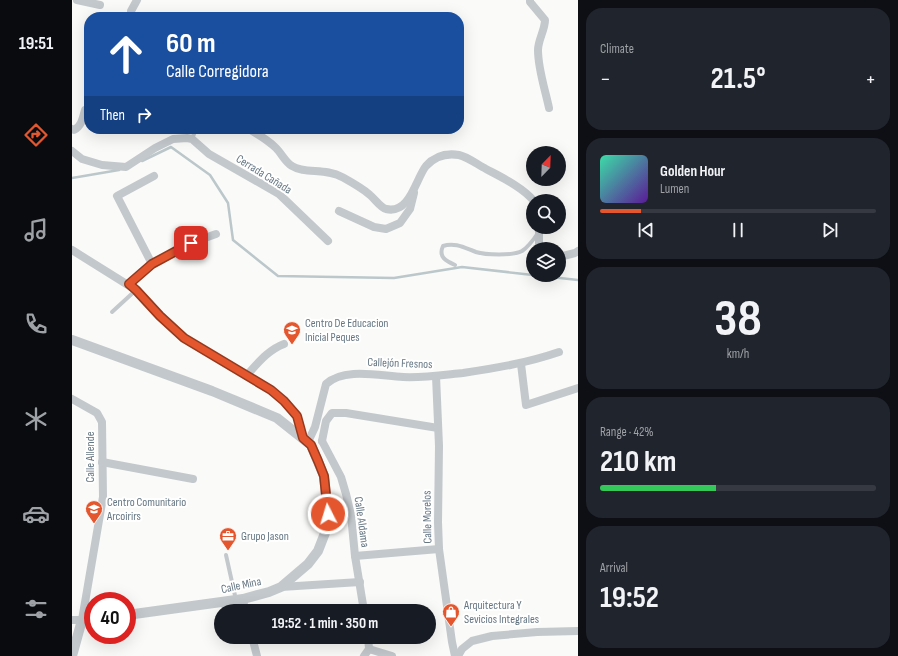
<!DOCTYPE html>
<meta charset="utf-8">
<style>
:root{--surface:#171b24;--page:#20242c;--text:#f1f3f6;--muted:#9ea1a6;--line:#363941;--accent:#e4572e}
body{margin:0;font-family:"Sofia Sans Condensed",sans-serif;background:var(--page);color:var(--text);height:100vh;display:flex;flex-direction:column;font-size:15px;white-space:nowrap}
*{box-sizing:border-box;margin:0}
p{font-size:13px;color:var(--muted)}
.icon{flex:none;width:22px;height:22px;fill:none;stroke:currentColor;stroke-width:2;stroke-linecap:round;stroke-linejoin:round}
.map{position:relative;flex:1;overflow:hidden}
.side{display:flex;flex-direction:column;gap:8px;padding:8px;background:#0d0f14;width:320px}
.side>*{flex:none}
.banner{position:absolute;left:12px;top:12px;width:380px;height:122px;border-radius:16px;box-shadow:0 4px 16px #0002;background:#1a4fa0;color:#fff;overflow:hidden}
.needle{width:26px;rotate:23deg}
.fabs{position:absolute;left:454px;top:146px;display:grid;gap:8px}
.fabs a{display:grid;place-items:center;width:40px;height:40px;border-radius:50%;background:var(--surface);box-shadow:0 4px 16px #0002;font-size:20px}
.speed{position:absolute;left:12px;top:592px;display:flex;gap:8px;font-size:20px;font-weight:700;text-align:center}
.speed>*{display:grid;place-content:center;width:52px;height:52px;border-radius:50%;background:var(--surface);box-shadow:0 4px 16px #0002;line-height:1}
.speed .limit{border:6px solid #d22;background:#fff;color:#111}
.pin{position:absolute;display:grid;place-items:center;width:34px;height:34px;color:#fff;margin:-17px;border-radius:8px;box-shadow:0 2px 6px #0006}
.me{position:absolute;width:44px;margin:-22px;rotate:355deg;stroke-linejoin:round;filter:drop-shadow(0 0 3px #0008)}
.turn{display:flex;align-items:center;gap:14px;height:84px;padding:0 16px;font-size:18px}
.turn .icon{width:52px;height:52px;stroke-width:2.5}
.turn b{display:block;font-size:28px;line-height:34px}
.then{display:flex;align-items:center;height:38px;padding:0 16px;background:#0003;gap:8px;font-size:15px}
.big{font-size:30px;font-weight:700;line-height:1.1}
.side .widget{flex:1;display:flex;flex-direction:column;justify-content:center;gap:6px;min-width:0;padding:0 14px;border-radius:16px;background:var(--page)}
.side .dial{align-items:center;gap:0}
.dial b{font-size:52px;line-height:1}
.song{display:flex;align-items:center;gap:12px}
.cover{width:48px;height:48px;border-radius:6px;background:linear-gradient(135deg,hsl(160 70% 55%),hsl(270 70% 35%))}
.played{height:4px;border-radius:2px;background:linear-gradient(90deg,var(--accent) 15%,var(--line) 15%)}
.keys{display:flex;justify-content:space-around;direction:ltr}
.heat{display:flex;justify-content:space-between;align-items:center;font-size:22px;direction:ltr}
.charge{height:6px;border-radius:3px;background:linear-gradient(90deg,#34c759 42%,var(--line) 0)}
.trip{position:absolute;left:142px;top:604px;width:222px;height:40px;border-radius:20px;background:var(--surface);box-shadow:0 4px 16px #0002;font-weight:700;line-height:40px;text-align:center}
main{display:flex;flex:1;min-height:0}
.tabs{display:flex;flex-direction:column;width:72px;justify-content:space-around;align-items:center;background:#090b0e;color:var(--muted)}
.tabs .icon{width:28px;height:28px}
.tabs .current{color:var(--accent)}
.tabs b{font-size:18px;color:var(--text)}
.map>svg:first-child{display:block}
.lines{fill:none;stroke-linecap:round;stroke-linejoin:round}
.stream{stroke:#bbc7cb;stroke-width:2.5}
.service{stroke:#c3c8cc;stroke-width:4}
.minor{stroke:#c3c8cc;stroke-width:8}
.tertiary{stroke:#c3c8cc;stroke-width:10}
.route-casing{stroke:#94391e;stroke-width:10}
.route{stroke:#e4572e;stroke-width:7}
.labels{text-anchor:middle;stroke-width:4;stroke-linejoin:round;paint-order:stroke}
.street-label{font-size:12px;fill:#657683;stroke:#fff}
.poi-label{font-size:12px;fill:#657683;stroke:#fff;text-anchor:start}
</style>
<main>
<nav class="tabs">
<b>19:51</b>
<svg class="icon current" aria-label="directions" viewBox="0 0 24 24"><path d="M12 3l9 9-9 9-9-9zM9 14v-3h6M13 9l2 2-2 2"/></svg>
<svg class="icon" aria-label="music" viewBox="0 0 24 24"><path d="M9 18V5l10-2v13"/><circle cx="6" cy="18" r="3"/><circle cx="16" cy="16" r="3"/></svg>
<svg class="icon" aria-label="phone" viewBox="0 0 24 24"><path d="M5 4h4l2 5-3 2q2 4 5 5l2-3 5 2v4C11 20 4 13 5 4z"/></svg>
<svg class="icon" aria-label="climate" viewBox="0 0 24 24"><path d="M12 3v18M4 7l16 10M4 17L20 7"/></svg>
<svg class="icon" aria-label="car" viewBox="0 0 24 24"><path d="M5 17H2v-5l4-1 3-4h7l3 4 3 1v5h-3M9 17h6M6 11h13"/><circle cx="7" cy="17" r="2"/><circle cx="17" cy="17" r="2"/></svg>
<svg class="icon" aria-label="filters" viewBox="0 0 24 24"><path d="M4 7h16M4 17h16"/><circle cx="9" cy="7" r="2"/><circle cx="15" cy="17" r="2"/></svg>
</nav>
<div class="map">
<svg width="506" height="656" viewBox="0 0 506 656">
<rect width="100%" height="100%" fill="#fafaf8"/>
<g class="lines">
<!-- stream -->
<g class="stream">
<path d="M 70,161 L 99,147 L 138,175 L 156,203 L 161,240 L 206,276 L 322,278 L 390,267 L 506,280"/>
<path d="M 0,178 L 47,170"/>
</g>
<!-- service -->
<g class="service">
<path d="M 120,139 L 124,129"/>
<path d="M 383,265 C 374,261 366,257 371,246 C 383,242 393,248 404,252 C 413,255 441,256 450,251 C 456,247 462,239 466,233"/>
<path d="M 40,312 L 64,290"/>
<path d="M 154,555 L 164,600"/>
</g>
<!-- minor -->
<g class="minor">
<path d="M 5,0 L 28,5"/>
<path d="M 458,0 L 458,2 L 473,20 C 473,30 466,40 466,50 C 466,69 473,89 477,108"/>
<path d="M 59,17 L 59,11 L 65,0"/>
<path d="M 0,129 L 2,130 C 10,126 11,117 13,110"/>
<path d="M 177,129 C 187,135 196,140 204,148 C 210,154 213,162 220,166 C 232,174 254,168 270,177 C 279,182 290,188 298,195 C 303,199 308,207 314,209 C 338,215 344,178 354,166 C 363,156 375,153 387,155 C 396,157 406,165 414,169 C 431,178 450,187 462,201"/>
<path d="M 0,151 L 10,159 L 30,165 L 54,167 L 83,148 L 101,139 L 115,138 L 120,139 L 137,154 L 207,194 L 256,241"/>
<path d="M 267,211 L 302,227 L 314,229 L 328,223 L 338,209 L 342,193"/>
<path d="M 467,227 L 467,245 L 471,249"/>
<path d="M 0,250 L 64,290 L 88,316 L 112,338 L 199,390 L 212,401 L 225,416 L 231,438"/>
<path d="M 487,257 L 503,253 L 506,251"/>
<path d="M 80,264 L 45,196 L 82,176"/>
<path d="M 57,285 L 80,264 L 119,243 L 144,234"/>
<path d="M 449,364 L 454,405 L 506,388"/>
<path d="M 174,376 C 186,363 196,350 212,344"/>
<path d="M 364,376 L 367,446 L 366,522 L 367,549 L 380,642 L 383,656"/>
<path d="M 0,399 L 25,413 L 30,422 L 31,497 L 10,620 L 0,620"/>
<path d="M 250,441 L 269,477 L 274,494 L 279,515 L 283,556 L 292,611"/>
<path d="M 250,441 L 254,421 L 260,413 L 274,413 L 366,428"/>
<path d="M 236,442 L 243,427 L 254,384 C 272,367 308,376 331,377 C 351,378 371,375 391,373 C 424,368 455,363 487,352"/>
<path d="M 30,462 L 121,479"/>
<path d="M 283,556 L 367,549"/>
<path d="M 209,587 L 288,582"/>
<path d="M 171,599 L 173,611"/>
<path d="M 180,637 L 185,656"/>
<path d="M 297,649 L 320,656"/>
<path d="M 292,656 L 297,649 L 296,637"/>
<path d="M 386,656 L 390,649 L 400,641 L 420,636 L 465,632 L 506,631"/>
</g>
<!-- tertiary -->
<g class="tertiary">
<path d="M 0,340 L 140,391 L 205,418 L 239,445 L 252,476 L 256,514 L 253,533 L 246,551 L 236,564 L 209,587 L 197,592 L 171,599 L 55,615"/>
<path d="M 0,656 L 10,620 L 21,619"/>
</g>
</g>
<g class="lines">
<!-- route casing -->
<g class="route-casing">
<path id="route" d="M 119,243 L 80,264 L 57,284 L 64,290 L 88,316 L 112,338 L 199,390 L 212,401 L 225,416 L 231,438 L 239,445 L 246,461 L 252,476 L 256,514"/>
</g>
<!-- route -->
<use href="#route" class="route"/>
</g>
<!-- icons -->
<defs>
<g id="school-pin" transform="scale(0.9)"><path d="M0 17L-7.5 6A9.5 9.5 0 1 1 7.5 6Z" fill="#e4572e" stroke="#fff"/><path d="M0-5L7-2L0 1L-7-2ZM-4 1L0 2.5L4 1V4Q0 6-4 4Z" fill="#fff"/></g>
<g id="office-pin" transform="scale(0.9)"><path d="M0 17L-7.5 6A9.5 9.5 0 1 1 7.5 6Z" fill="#e4572e" stroke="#fff"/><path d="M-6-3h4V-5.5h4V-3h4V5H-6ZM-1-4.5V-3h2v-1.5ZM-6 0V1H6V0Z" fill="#fff"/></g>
<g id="shop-pin" transform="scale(0.9)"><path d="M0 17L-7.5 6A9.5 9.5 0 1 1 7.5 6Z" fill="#e4572e" stroke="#fff"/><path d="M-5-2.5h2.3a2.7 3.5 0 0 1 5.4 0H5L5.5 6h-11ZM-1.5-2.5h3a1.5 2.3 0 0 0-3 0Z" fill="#fff"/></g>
</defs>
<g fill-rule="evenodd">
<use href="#school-pin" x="220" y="330"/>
<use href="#school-pin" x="22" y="509"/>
<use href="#office-pin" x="156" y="536"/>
<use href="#shop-pin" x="379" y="612"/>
</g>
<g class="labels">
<!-- street labels -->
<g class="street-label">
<text transform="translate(192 174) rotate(32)" y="4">Cerrada Cañada</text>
<text transform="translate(328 363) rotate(2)" y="4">Callejón Fresnos</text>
<text transform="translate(18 457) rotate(-90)" y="4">Calle Allende</text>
<text transform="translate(355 517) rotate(-91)" y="4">Calle Morelos</text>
<text transform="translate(290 522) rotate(82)" y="4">Calle Aldama</text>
<text transform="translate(169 585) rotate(-12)" y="4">Calle Mina</text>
</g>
<!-- poi labels -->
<g class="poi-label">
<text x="233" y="327">Centro De Educacion<tspan x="233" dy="14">Inicial Peques</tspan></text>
<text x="35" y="506">Centro Comunitario<tspan x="35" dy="14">Arcoirirs</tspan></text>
<text x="169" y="540">Grupo Jason</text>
<text x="392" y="609">Arquitectura Y<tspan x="392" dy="14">Sevicios Integrales</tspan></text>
</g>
</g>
</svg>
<div class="fabs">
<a><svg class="needle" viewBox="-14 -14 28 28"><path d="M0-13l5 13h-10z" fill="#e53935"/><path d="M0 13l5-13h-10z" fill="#9ea1a6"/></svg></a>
<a><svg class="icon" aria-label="search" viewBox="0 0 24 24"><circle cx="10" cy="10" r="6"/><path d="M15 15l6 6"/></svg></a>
<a><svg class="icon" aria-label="layers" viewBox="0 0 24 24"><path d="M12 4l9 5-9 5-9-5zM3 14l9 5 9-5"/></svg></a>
</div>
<div class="speed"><div class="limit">40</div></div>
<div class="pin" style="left:119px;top:243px;background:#d93025"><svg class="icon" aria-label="arrive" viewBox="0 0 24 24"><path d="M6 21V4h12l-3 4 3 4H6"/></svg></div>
<svg class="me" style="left:256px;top:514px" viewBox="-20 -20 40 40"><circle r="17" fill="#e4572e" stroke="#fff" stroke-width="3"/><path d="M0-11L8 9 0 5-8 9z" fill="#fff"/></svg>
<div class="trip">19:52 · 1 min · 350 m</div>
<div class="banner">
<div class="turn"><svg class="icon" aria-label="ahead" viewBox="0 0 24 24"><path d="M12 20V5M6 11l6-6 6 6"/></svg><div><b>60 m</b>Calle Corregidora</div></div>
<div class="then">Then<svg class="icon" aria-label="right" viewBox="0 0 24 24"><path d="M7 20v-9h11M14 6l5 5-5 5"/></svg></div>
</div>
</div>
<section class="side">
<div class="widget"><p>Climate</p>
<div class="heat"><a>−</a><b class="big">21.5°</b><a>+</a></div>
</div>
<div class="widget">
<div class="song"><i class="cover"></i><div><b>Golden Hour</b><p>Lumen</p></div></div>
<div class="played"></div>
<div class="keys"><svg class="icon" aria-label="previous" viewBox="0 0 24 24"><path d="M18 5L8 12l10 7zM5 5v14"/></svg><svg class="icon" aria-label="pause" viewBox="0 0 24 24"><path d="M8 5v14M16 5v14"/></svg><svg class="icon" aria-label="next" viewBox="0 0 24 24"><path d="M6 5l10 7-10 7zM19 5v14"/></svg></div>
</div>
<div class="widget dial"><b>38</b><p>km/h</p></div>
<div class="widget"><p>Range · 42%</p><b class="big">210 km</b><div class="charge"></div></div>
<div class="widget"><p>Arrival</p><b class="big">19:52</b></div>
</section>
</main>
